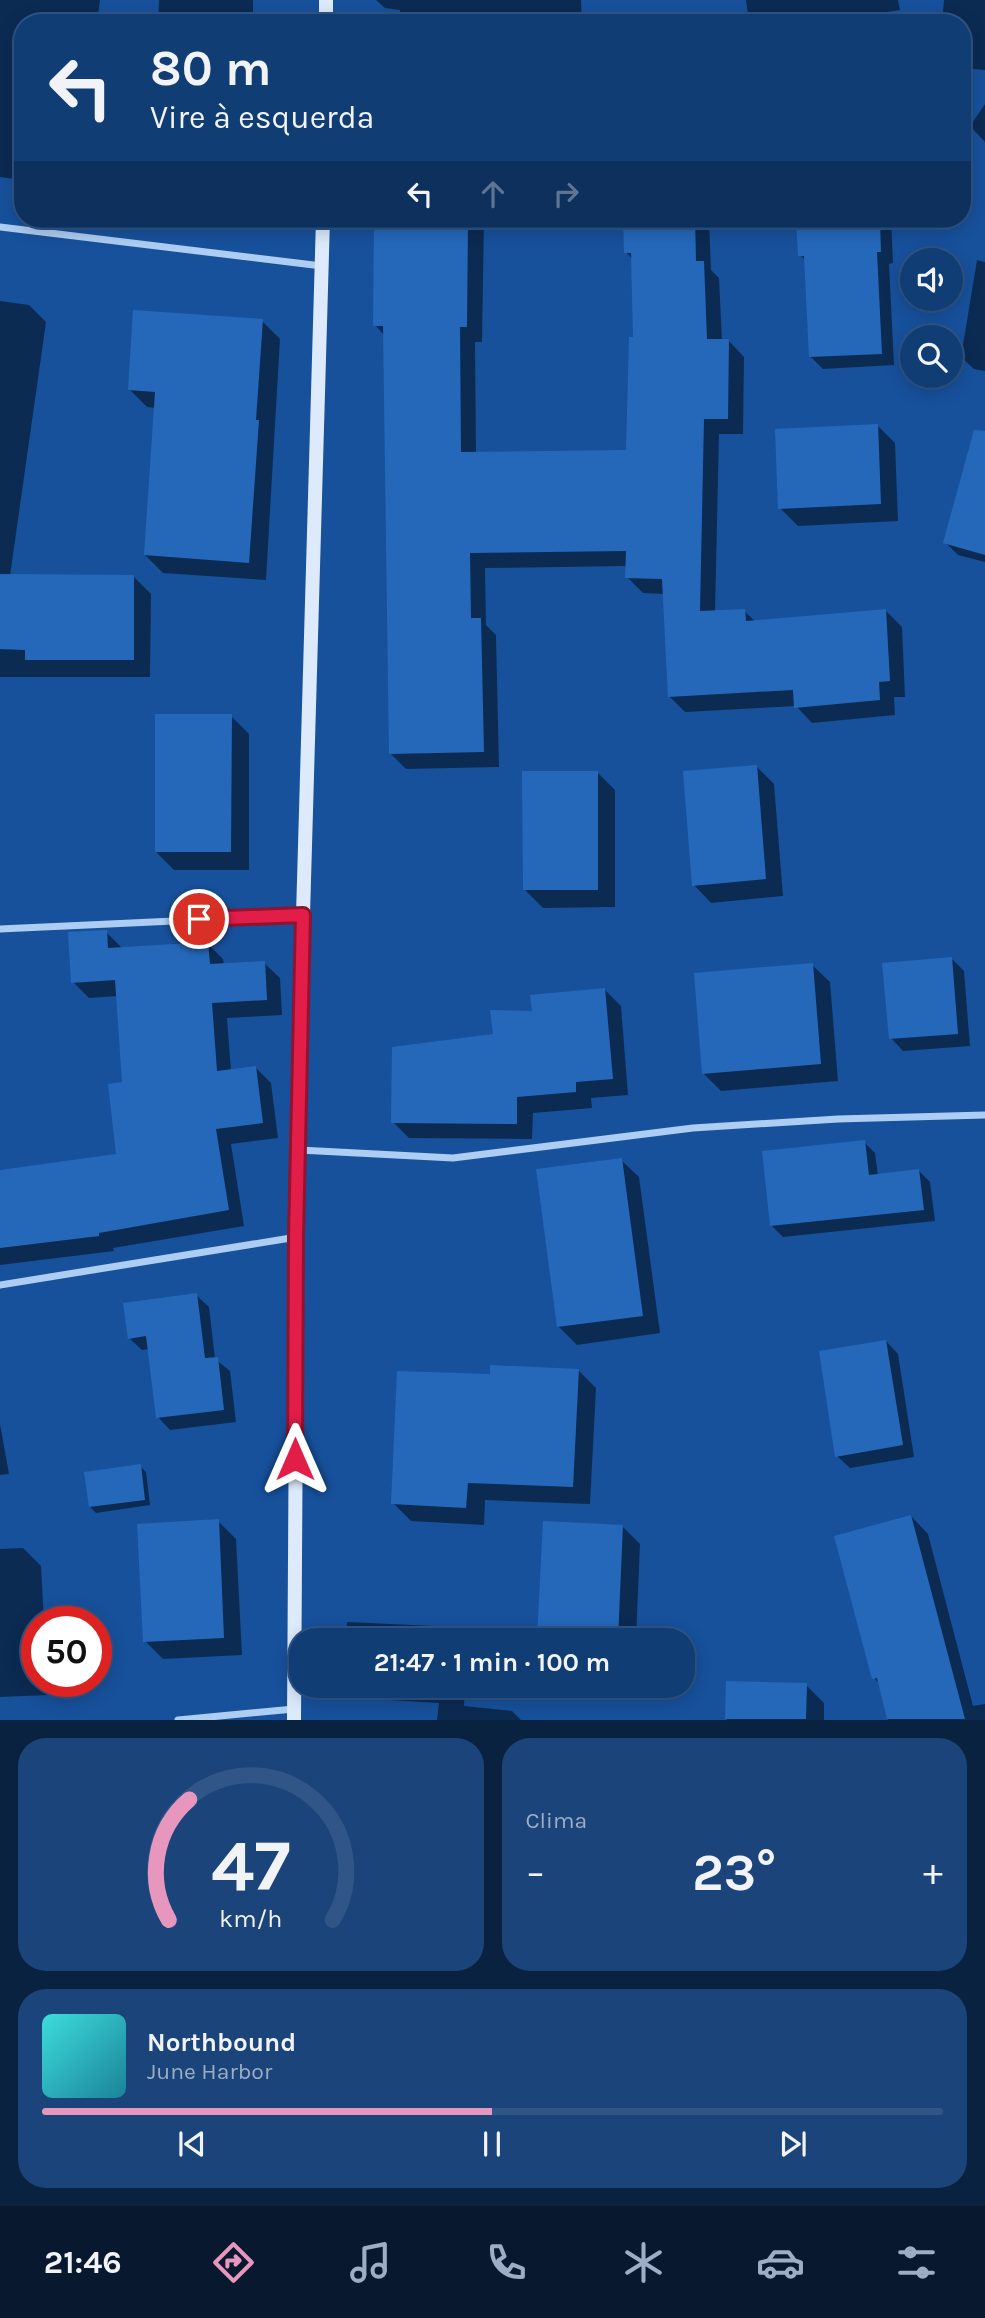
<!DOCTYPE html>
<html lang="pt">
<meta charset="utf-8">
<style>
:root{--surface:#113d75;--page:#1a447a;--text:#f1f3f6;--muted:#9caec5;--line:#305687;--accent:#e797bd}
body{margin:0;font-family:Karla,sans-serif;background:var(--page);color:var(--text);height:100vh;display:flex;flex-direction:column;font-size:26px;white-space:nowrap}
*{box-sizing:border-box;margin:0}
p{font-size:23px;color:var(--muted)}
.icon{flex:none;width:38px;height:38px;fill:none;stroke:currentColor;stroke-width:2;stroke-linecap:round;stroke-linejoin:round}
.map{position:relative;height:1720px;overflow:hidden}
.panel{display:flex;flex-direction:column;gap:18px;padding:18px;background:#092240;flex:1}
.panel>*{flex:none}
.guide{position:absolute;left:14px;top:14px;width:957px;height:214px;border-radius:28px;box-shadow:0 4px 18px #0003,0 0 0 2px var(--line);background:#113d75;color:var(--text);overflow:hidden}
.tools{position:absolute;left:900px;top:248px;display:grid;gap:14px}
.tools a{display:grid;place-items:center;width:63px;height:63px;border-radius:50%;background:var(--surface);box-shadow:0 4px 18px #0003,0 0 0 2px var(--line);font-size:35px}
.speed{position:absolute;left:21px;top:1606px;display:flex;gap:14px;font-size:35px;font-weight:700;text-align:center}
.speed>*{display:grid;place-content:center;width:91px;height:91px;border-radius:50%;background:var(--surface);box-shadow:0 4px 18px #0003,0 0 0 2px var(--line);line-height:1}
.speed .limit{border:10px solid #d22;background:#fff;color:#111}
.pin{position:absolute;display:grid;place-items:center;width:60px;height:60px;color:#fff;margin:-30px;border:4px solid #fff;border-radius:50%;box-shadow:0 2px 7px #0007}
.me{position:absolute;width:77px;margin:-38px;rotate:0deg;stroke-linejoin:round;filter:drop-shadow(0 0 5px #0008)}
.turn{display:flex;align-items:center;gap:24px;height:147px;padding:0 21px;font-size:32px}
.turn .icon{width:91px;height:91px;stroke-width:2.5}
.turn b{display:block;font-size:49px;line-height:60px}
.lanes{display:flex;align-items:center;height:66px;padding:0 21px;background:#0003;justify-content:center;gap:35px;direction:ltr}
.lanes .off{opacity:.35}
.big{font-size:52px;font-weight:700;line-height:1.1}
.panel .card{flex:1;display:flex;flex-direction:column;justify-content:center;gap:10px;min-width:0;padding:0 24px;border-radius:28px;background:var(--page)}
.panel .dial{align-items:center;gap:0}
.dial svg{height:182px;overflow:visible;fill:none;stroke:var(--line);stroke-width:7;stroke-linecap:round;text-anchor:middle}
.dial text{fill:var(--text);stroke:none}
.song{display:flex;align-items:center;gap:21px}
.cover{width:84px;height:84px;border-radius:10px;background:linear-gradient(135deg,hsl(180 70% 55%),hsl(190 70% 35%))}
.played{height:7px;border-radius:4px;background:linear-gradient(90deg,var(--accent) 50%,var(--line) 50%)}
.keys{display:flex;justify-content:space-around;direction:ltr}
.heat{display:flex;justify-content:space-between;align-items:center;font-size:38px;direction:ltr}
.panel .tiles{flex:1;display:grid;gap:18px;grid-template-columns:1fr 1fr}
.card:last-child{grid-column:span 2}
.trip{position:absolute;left:289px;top:1628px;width:406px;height:70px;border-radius:28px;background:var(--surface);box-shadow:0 4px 18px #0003,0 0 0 2px var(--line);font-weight:700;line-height:70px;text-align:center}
.tab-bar{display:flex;height:112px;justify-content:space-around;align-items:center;background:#07182f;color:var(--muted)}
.tab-bar .icon{width:49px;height:49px}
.tab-bar .current{color:var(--accent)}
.tab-bar b{font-size:32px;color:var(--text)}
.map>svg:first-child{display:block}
.shadow{fill:#0007}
.building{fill:#2568ba}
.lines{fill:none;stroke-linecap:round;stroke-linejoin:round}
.minor{stroke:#adcdf2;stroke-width:7}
.secondary{stroke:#dceafc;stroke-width:14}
.route-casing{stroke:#92132f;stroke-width:18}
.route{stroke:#e11d48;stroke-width:12}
</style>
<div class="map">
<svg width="985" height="1720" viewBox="0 0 985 1720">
<rect width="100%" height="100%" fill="#17519c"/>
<!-- shadow -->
<g class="shadow">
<path d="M 0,0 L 100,0 L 97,23 L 23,23 L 23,180 L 0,177 Z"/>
<path d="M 159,0 L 253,0 L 253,23 L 158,23 Z"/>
<path d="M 376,0 L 581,0 L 582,23 L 398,23 L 400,10 L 385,8 Z"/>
<path d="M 746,0 L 898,0 L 900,10 L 842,19 L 839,16 L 800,23 L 757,23 L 748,14 Z"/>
<path d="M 944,0 L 985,0 L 985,70 L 962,68 L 962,23 L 942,23 Z"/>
<path d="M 985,104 L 985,142 L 970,126 Z"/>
<path d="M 376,219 L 484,219 L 482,342 L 475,342 L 476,454 L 628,452 L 635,339 L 633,260 L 626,252 L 624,219 L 709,219 L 711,270 L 719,278 L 722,341 L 729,341 L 744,357 L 743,434 L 719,434 L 715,612 L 744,611 L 756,622 L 886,611 L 902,627 L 905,697 L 894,697 L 895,715 L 812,723 L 796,706 L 685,712 L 669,696 L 665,594 L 643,593 L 627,577 L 627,566 L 485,568 L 486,625 L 496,635 L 499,767 L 406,769 L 391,754 L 385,336 L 375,325 Z"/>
<path d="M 797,219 L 891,219 L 893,263 L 889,264 L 894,365 L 823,369 L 810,356 L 806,261 L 800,255 Z"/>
<path d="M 977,260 L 985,262 L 985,371 L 974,369 L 961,357 Z"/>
<path d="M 0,301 L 29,305 L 46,322 L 10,576 L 134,577 L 151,594 L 150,677 L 0,677 Z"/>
<path d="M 262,321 L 280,339 L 266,580 L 163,573 L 145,555 L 156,408 L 147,407 L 129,389 Z"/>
<path d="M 877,425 L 895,443 L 898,521 L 798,526 L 780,508 Z"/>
<path d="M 985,452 L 985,562 L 958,555 L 945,542 Z"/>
<path d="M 231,716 L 249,734 L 249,870 L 174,870 L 156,852 Z"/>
<path d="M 756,766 L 774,784 L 783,896 L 711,903 L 694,885 Z"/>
<path d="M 597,772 L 615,790 L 615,907 L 543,908 L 525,890 Z"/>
<path d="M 106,932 L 122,948 L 208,944 L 223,959 L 224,965 L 264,963 L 280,978 L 282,1015 L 227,1018 L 231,1071 L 255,1067 L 271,1083 L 278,1138 L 231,1144 L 244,1226 L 113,1248 L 114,1251 L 0,1265 L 0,1172 L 118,1155 L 124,1084 L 118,996 L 89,998 L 73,982 Z"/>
<path d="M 952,959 L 964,971 L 970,1046 L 903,1051 L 891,1038 Z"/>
<path d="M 812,965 L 830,982 L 838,1081 L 721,1091 L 703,1073 Z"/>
<path d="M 605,990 L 621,1006 L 628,1095 L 591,1098 L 592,1108 L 533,1113 L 532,1139 L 409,1138 L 393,1122 L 495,1035 L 533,1013 Z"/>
<path d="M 864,1142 L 875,1153 L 878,1176 L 919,1171 L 930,1182 L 935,1221 L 783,1237 L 771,1225 Z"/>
<path d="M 621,1160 L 639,1177 L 660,1333 L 577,1345 L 559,1327 Z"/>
<path d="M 196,1295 L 209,1307 L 215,1359 L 230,1371 L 236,1422 L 170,1430 L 158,1417 L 149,1349 L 142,1350 L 129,1338 Z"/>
<path d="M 886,1341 L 898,1354 L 914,1457 L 850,1468 L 837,1456 Z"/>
<path d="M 578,1370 L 596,1388 L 590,1504 L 485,1500 L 484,1525 L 411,1521 L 393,1503 L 492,1376 Z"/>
<path d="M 0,1424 L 9,1474 L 0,1475 Z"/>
<path d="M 140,1466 L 146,1472 L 150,1505 L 96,1513 L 90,1507 Z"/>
<path d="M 911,1516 L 928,1534 L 973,1706 L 985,1704 L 985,1720 L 888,1720 L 881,1685 L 874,1678 Z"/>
<path d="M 218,1521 L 236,1539 L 242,1655 L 163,1659 L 145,1641 Z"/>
<path d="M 622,1526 L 640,1544 L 636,1640 L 541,1640 L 539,1638 Z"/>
<path d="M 23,1548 L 41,1566 L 44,1622 L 37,1622 L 37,1682 L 47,1682 L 48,1695 L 0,1697 L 0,1549 Z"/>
<path d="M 347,1622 L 455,1627 L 467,1640 L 346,1640 Z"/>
<path d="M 728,1683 L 806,1685 L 824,1703 L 824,1720 L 727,1720 Z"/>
<path d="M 465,1685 L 464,1706 L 512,1711 L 521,1720 L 437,1720 L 439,1703 L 356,1698 L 344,1686 Z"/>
</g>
<!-- building -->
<g class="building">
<path d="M 374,219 L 468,219 L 467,327 L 460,327 L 461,452 L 626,450 L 629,337 L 633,337 L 631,253 L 624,253 L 623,219 L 695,219 L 696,261 L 704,261 L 707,339 L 729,339 L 728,419 L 704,419 L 700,611 L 745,609 L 746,621 L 886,609 L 890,681 L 879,682 L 880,700 L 794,708 L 793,690 L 668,697 L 662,579 L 625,578 L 626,551 L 470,553 L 471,618 L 481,618 L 484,752 L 389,754 L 383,326 L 373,326 Z"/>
<path d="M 796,219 L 880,219 L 881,252 L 877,252 L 882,354 L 809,357 L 804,256 L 798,256 Z"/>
<path d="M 133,310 L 263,319 L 256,420 L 259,420 L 249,563 L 144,555 L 155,392 L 128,390 Z"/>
<path d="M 878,424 L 881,504 L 778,509 L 775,429 Z"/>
<path d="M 974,430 L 985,431 L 985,555 L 943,543 Z"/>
<path d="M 0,574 L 134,575 L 134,660 L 25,660 L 25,650 L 0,649 Z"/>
<path d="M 155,714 L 232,714 L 231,852 L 155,852 Z"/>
<path d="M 757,765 L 766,879 L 692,886 L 683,771 Z"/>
<path d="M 522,771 L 598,771 L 598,890 L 523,890 Z"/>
<path d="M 107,930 L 108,948 L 208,942 L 210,964 L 265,961 L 267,1000 L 212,1003 L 217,1071 L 256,1066 L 263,1123 L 216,1129 L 229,1210 L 99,1233 L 99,1236 L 0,1248 L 0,1170 L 116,1154 L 108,1084 L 122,1082 L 115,980 L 71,983 L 68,932 Z"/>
<path d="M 952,957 L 958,1034 L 889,1039 L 882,963 Z"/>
<path d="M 813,963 L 821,1064 L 702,1074 L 694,973 Z"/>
<path d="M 605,988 L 613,1079 L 576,1082 L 576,1092 L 517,1097 L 517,1124 L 391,1123 L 392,1047 L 493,1034 L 490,1010 L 532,1011 L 530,995 Z"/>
<path d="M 865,1140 L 869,1175 L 919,1169 L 924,1210 L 770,1226 L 762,1151 Z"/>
<path d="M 622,1158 L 643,1316 L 557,1327 L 536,1169 Z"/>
<path d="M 197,1293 L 205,1358 L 218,1357 L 224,1410 L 156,1418 L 146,1336 L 128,1339 L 123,1303 Z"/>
<path d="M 886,1340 L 903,1445 L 835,1457 L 819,1351 Z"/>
<path d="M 490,1365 L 579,1369 L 573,1487 L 468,1483 L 466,1508 L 391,1504 L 397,1371 L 490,1374 Z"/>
<path d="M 141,1464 L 145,1500 L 89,1507 L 84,1472 Z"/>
<path d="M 911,1515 L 965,1719 L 887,1719 L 877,1678 L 872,1679 L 834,1536 Z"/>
<path d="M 219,1519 L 224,1638 L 143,1642 L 137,1524 Z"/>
<path d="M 543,1521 L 623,1525 L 618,1640 L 537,1639 Z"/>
<path d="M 726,1681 L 807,1683 L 806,1719 L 725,1719 Z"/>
</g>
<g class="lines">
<!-- minor -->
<g class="minor">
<path d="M 0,227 L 322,266"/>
<path d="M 0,929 L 303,915"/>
<path d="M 299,1150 L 453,1158 L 693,1128 L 838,1119 L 985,1115"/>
<path d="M 0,1285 L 297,1237"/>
<path d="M 178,1720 L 294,1709"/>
</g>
<!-- secondary -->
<g class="secondary">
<path d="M 326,23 L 326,0"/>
<path d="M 294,1720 L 297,1237 L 303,915 L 323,219"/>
</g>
</g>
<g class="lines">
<!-- route casing -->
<g class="route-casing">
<path id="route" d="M 199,919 L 303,915 L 296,1237 L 295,1459"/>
</g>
<!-- route -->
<use href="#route" class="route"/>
</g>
</svg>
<div class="tools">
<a><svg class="icon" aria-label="sound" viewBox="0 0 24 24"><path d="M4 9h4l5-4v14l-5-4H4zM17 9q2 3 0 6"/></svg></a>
<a><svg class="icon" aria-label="search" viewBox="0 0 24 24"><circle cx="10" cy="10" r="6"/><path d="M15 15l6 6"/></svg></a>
</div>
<div class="speed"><div class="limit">50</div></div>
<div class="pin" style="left:199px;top:919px;background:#d93025"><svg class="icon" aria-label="arrive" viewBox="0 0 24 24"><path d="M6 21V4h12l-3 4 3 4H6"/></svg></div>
<svg class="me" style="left:295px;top:1459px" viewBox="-20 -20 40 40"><path d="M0-17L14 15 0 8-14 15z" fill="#e11d48" stroke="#fff" stroke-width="4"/></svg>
<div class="trip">21:47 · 1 min · 100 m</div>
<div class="guide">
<div class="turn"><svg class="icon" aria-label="left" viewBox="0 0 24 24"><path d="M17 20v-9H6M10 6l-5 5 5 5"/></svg><div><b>80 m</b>Vire à esquerda</div></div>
<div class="lanes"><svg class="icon" aria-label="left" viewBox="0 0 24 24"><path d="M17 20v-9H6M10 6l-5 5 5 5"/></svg><svg class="icon off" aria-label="ahead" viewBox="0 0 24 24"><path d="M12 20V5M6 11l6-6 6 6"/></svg><svg class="icon off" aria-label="right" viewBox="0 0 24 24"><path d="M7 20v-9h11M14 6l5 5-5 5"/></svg></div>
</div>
</div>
<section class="panel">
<div class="tiles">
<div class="card dial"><svg viewBox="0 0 100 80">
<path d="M14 69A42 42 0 1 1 86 69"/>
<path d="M14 69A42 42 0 0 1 23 16" stroke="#e797bd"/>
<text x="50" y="56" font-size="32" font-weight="700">47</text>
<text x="50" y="72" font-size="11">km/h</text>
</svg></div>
<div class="card"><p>Clima</p>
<div class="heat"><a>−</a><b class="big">23°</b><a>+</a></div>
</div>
<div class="card">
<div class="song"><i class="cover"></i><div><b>Northbound</b><p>June Harbor</p></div></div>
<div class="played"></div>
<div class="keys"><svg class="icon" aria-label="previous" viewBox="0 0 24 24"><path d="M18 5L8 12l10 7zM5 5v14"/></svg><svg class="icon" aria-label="pause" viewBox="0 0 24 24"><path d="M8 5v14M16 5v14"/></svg><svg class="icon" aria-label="next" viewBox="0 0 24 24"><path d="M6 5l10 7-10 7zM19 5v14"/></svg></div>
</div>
</div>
</section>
<nav class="tab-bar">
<b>21:46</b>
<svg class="icon current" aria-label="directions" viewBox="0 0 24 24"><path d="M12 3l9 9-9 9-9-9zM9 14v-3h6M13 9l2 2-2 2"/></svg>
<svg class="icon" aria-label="music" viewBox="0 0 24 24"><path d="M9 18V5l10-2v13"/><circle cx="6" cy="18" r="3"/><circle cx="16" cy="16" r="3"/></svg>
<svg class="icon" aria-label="phone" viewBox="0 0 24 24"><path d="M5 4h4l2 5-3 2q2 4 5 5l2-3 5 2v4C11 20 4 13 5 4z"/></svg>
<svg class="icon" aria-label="climate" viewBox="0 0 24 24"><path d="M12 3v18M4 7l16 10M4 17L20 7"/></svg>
<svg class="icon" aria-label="car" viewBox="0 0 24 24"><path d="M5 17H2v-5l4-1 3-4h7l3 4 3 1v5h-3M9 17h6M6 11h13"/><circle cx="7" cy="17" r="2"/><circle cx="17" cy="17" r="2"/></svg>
<svg class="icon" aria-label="filters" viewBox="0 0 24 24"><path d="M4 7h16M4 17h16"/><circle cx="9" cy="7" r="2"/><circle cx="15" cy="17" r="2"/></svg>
</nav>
